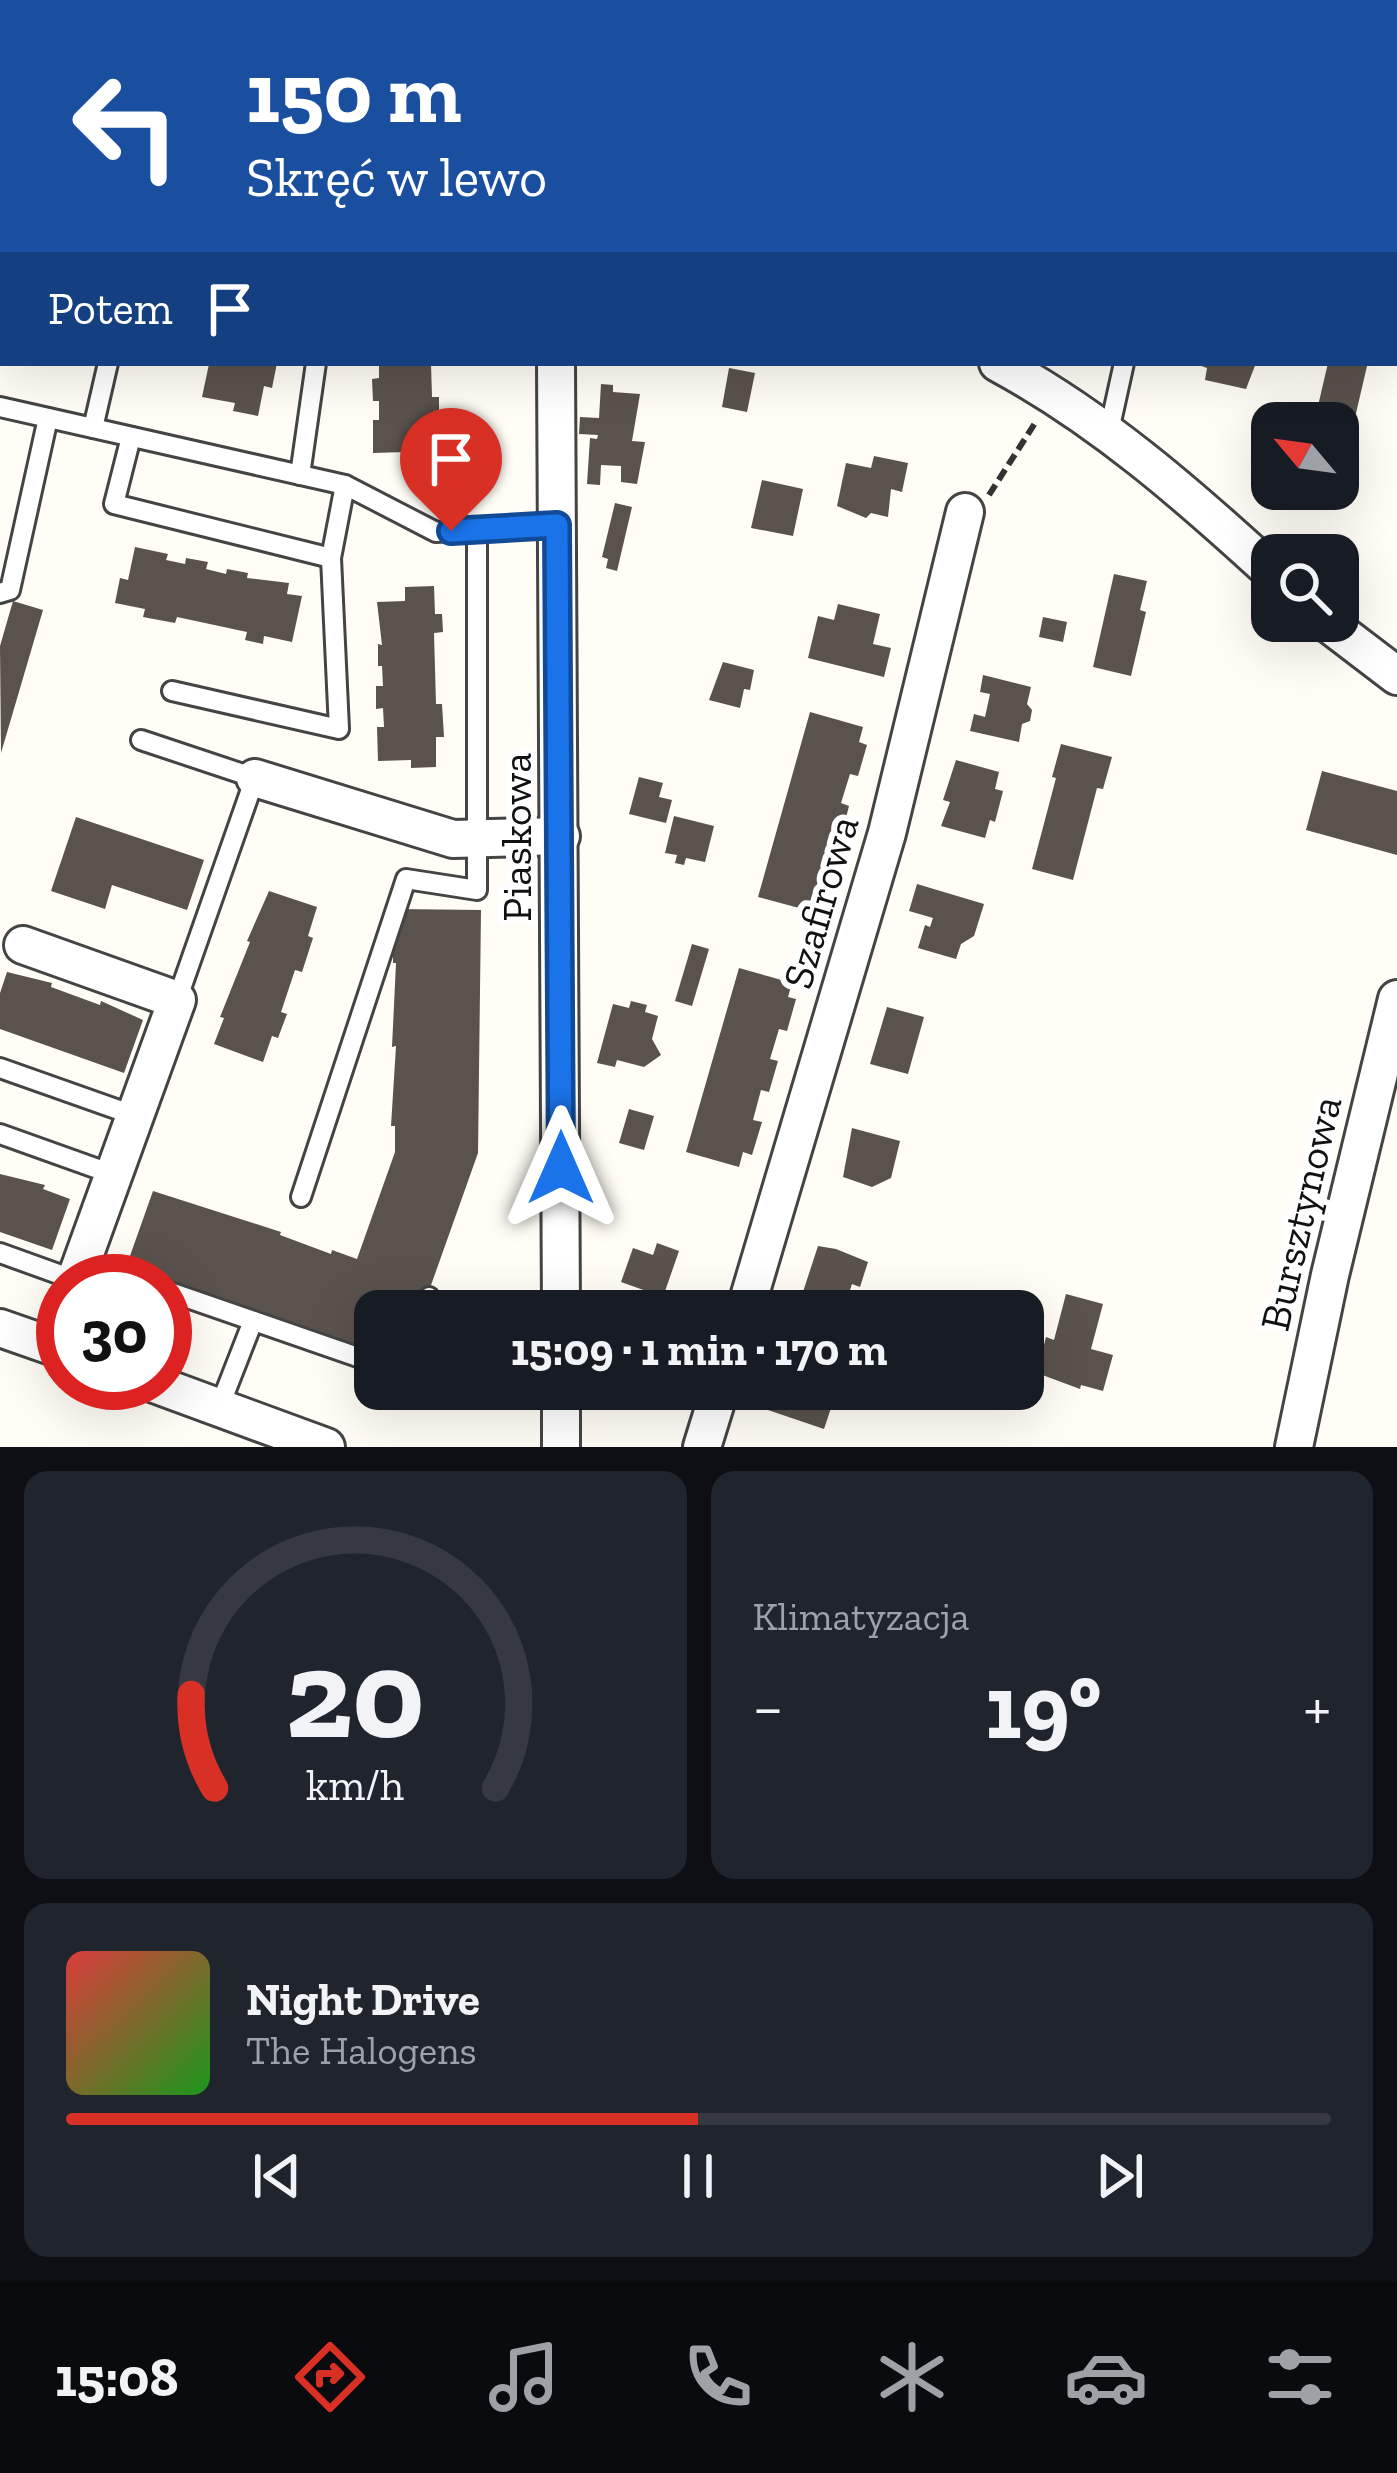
<!DOCTYPE html>
<html lang="pl">
<meta charset="utf-8">
<style>
:root{--surface:#171b24;--page:#20242c;--text:#f1f3f6;--muted:#9ea1a6;--line:#363941;--accent:#d93025}
body{margin:0;font-family:"Zilla Slab",serif;background:var(--page);color:var(--text);height:100vh;display:flex;flex-direction:column;font-size:45px;white-space:nowrap}
*{box-sizing:border-box;margin:0}
p{font-size:39px;color:var(--muted)}
.icon{flex:none;width:66px;height:66px;fill:none;stroke:currentColor;stroke-width:2;stroke-linecap:round;stroke-linejoin:round}
.map{position:relative;height:1447px;overflow:hidden}
.side{display:flex;flex-direction:column;gap:24px;padding:24px;background:#0d0f14;flex:1}
.side>*{flex:none}
.hud{position:absolute;left:0px;top:0px;width:1398px;height:366px;box-shadow:0 12px 48px #0002;background:#1a4fa0;color:#fff;overflow:hidden}
.needle{width:78px;rotate:299deg}
.controls{position:absolute;left:1251px;top:402px;display:grid;gap:24px}
.controls a{display:grid;place-items:center;width:108px;height:108px;border-radius:24px;background:var(--surface);box-shadow:0 12px 48px #0002;font-size:60px}
.speed{position:absolute;left:36px;top:1254px;display:flex;gap:24px;font-size:60px;font-weight:700;text-align:center}
.speed>*{display:grid;place-content:center;width:156px;height:156px;border-radius:50%;background:var(--surface);box-shadow:0 12px 48px #0002;line-height:1}
.speed .limit{border:18px solid #d22;background:#fff;color:#111}
.pin{position:absolute;display:grid;place-items:center;width:102px;height:102px;color:#fff;margin:-123px -51px;border-radius:50% 50% 50% 0;rotate:-45deg;box-shadow:0 0 12px #0007}
.pin .icon{rotate:45deg}
.me{position:absolute;width:132px;margin:-66px;rotate:0deg;stroke-linejoin:round;filter:drop-shadow(0 0 9px #0008)}
.turn{display:flex;align-items:center;gap:42px;height:252px;padding:0 48px;font-size:54px}
.turn .icon{width:156px;height:156px;stroke-width:2.5}
.turn b{display:block;font-size:84px;line-height:102px}
.then{display:flex;align-items:center;height:114px;padding:0 48px;background:#0003;gap:24px;font-size:45px}
.big{font-size:90px;font-weight:700;line-height:1.1}
.side .card{flex:1;display:flex;flex-direction:column;justify-content:center;gap:18px;min-width:0;padding:0 42px;border-radius:24px;background:var(--page)}
.side .dial{align-items:center;gap:0}
.dial svg{height:312px;overflow:visible;fill:none;stroke:var(--line);stroke-width:7;stroke-linecap:round;text-anchor:middle}
.dial text{fill:var(--text);stroke:none}
.song{display:flex;align-items:center;gap:36px}
.cover{width:144px;height:144px;border-radius:18px;background:linear-gradient(135deg,hsl(0 70% 55%),hsl(120 70% 35%))}
.played{height:12px;border-radius:6px;background:linear-gradient(90deg,var(--accent) 50%,var(--line) 50%)}
.keys{display:flex;justify-content:space-around;direction:ltr}
.heat{display:flex;justify-content:space-between;align-items:center;font-size:66px;direction:ltr}
.side .tiles{flex:1;display:grid;gap:24px;grid-template-columns:1fr 1fr}
.card:last-child{grid-column:span 2}
.trip{position:absolute;left:354px;top:1290px;width:690px;height:120px;border-radius:24px;background:var(--surface);box-shadow:0 12px 48px #0002;font-weight:700;line-height:120px;text-align:center}
.dock{display:flex;height:192px;justify-content:space-around;align-items:center;background:#090b0e;color:var(--muted)}
.dock .icon{width:84px;height:84px}
.dock .active{color:var(--accent)}
.dock b{font-size:54px;color:var(--text)}
.map>svg:first-child{display:block}
.green{fill:#d5ebbd}
.building{fill:#5a524d}
.lines{fill:none;stroke-linecap:round;stroke-linejoin:round}
.service-casing{stroke:#444;stroke-width:24}
.minor-casing{stroke:#444;stroke-width:42}
.path{stroke:#333;stroke-width:6;stroke-dasharray:12 6;stroke-linecap:butt}
.service{stroke:#fff;stroke-width:18}
.minor{stroke:#fff;stroke-width:36}
.route-casing{stroke:#114b97;stroke-width:30}
.route{stroke:#1a73e8;stroke-width:21}
.labels{text-anchor:middle;stroke-width:12;stroke-linejoin:round;paint-order:stroke}
.street-label{font-size:42px;fill:#111;stroke:#fff}
</style>
<div class="map">
<svg width="1397" height="1447" viewBox="0 0 1397 1447">
<rect width="100%" height="100%" fill="#fffdf5"/>
<!-- green -->
<path class="green" d="M 0,0 L 193,0 L 3,3 L 3,65 Z"/>
<!-- building -->
<g class="building">
<path d="M 277,363 L 272,388 L 264,386 L 258,416 L 233,411 L 235,403 L 202,397 L 209,364 Z"/>
<path d="M 379,363 L 431,363 L 432,397 L 439,397 L 439,430 L 431,430 L 432,460 L 407,461 L 406,452 L 373,453 L 373,420 L 379,420 L 379,401 L 373,401 L 372,379 L 379,378 Z"/>
<path d="M 1193,363 L 1256,363 L 1246,389 L 1205,380 L 1207,368 Z"/>
<path d="M 1328,363 L 1367,366 L 1340,482 L 1338,423 L 1314,423 Z"/>
<path d="M 729,368 L 755,373 L 747,412 L 722,407 Z"/>
<path d="M 601,384 L 613,385 L 613,392 L 640,394 L 632,441 L 645,442 L 637,484 L 621,482 L 621,466 L 601,465 L 600,485 L 587,484 L 590,438 L 597,439 L 598,435 L 579,434 L 580,417 L 599,418 Z"/>
<path d="M 874,456 L 908,463 L 902,492 L 891,489 L 888,517 L 871,513 L 866,518 L 837,506 L 846,463 L 871,468 Z"/>
<path d="M 762,480 L 803,489 L 793,536 L 751,528 Z"/>
<path d="M 615,503 L 632,507 L 617,571 L 606,568 L 608,559 L 602,557 Z"/>
<path d="M 135,547 L 168,554 L 166,560 L 185,564 L 186,558 L 208,562 L 206,569 L 226,574 L 227,569 L 248,573 L 247,578 L 289,583 L 287,594 L 302,596 L 292,642 L 264,636 L 263,644 L 245,640 L 247,632 L 177,617 L 175,623 L 143,617 L 145,609 L 115,603 L 120,578 L 128,580 Z"/>
<path d="M 1114,574 L 1147,581 L 1140,610 L 1146,612 L 1131,676 L 1093,667 Z"/>
<path d="M 434,586 L 435,614 L 442,614 L 443,632 L 434,633 L 436,704 L 442,704 L 444,737 L 436,737 L 436,767 L 411,768 L 411,760 L 378,761 L 377,727 L 384,727 L 383,708 L 376,709 L 376,686 L 383,686 L 382,666 L 378,666 L 378,644 L 382,645 L 377,602 L 405,601 L 405,587 Z"/>
<path d="M 13,601 L 43,610 L 1,753 L 0,646 Z"/>
<path d="M 838,604 L 880,614 L 873,644 L 891,648 L 884,677 L 808,658 L 818,616 L 834,620 Z"/>
<path d="M 1043,617 L 1067,622 L 1063,642 L 1039,637 Z"/>
<path d="M 723,662 L 754,670 L 750,690 L 744,689 L 740,708 L 709,700 Z"/>
<path d="M 983,675 L 1031,687 L 1027,704 L 1032,710 L 1030,721 L 1022,724 L 1019,742 L 970,731 L 974,714 L 985,717 L 990,694 L 980,692 Z"/>
<path d="M 810,712 L 863,727 L 859,742 L 867,745 L 858,776 L 850,774 L 841,803 L 849,806 L 841,837 L 833,835 L 828,851 L 824,865 L 832,867 L 823,899 L 815,896 L 810,911 L 758,897 Z"/>
<path d="M 1061,744 L 1112,757 L 1103,789 L 1097,788 L 1073,880 L 1032,869 L 1056,778 L 1052,777 Z"/>
<path d="M 956,760 L 999,772 L 995,789 L 1003,791 L 995,822 L 990,820 L 985,838 L 941,826 L 950,802 L 943,800 Z"/>
<path d="M 1322,771 L 1397,791 L 1397,855 L 1306,830 Z"/>
<path d="M 639,777 L 663,783 L 659,797 L 672,800 L 666,823 L 629,814 Z"/>
<path d="M 674,816 L 714,826 L 705,862 L 686,858 L 684,865 L 675,863 L 677,855 L 665,853 Z"/>
<path d="M 76,817 L 204,860 L 187,910 L 112,885 L 105,909 L 51,891 Z"/>
<path d="M 917,884 L 984,904 L 974,936 L 961,944 L 956,959 L 918,948 L 925,925 L 930,927 L 933,918 L 909,911 Z"/>
<path d="M 269,891 L 317,907 L 308,936 L 313,938 L 302,972 L 295,970 L 281,1012 L 287,1014 L 278,1038 L 272,1036 L 263,1062 L 214,1044 L 224,1018 L 220,1017 L 250,942 L 247,941 Z"/>
<path d="M 397,909 L 481,910 L 478,1153 L 430,1288 L 435,1290 L 427,1311 L 375,1311 L 375,1348 L 354,1350 L 165,1284 L 165,1281 L 125,1270 L 153,1191 L 281,1232 L 280,1235 L 331,1254 L 332,1250 L 357,1259 L 395,1152 L 395,1126 L 391,1126 L 396,1046 L 392,1047 L 396,963 L 393,963 L 393,935 Z"/>
<path d="M 692,944 L 709,949 L 692,1006 L 675,1001 Z"/>
<path d="M 739,968 L 792,983 L 788,997 L 796,999 L 787,1031 L 779,1029 L 770,1059 L 778,1061 L 769,1092 L 761,1090 L 753,1120 L 762,1122 L 752,1155 L 743,1152 L 739,1167 L 686,1152 Z"/>
<path d="M 7,972 L 52,983 L 51,987 L 100,1005 L 101,1001 L 143,1020 L 124,1073 L 0,1029 L 0,993 Z"/>
<path d="M 631,1001 L 647,1005 L 645,1012 L 658,1016 L 652,1039 L 661,1055 L 644,1067 L 617,1060 L 615,1067 L 597,1063 L 613,1004 L 629,1008 Z"/>
<path d="M 887,1007 L 924,1017 L 908,1074 L 870,1064 Z"/>
<path d="M 629,1109 L 654,1116 L 644,1150 L 619,1143 Z"/>
<path d="M 852,1128 L 900,1141 L 891,1178 L 872,1187 L 843,1177 Z"/>
<path d="M 0,1174 L 45,1185 L 43,1189 L 70,1199 L 52,1250 L 0,1232 Z"/>
<path d="M 657,1243 L 679,1251 L 663,1297 L 621,1282 L 633,1248 L 653,1255 Z"/>
<path d="M 818,1246 L 836,1249 L 868,1262 L 860,1287 L 852,1284 L 843,1311 L 800,1311 L 803,1302 L 800,1301 Z"/>
<path d="M 1066,1294 L 1103,1304 L 1091,1349 L 1113,1355 L 1103,1391 L 1081,1385 L 1080,1389 L 1037,1373 L 1046,1337 L 1054,1340 Z"/>
<path d="M 593,1389 L 638,1389 L 630,1409 L 591,1394 Z"/>
<path d="M 768,1389 L 833,1389 L 837,1390 L 824,1429 L 762,1408 Z"/>
</g>
<g class="lines">
<!-- service casing -->
<g class="service-casing">
<g id="service">
<path d="M 428,0 L 442,3"/>
<path d="M 280,3 L 280,0"/>
<path d="M 0,76 L 3,76"/>
<path d="M 0,407 L 345,485 L 436,532 L 557,525"/>
<path d="M 93,428 L 108,363"/>
<path d="M 1109,431 L 1124,363"/>
<path d="M 131,437 L 114,504 L 331,558"/>
<path d="M 300,475 L 316,363"/>
<path d="M 0,593 L 10,590 L 48,418"/>
<path d="M 172,691 L 339,729 L 331,558 L 345,485"/>
<path d="M 141,740 L 255,778 L 177,1000"/>
<path d="M 0,1068 L 133,1115"/>
<path d="M 0,1134 L 112,1174"/>
<path d="M 301,1197 L 406,879 L 477,890 L 477,528"/>
<path d="M 0,1253 L 75,1280"/>
<path d="M 170,1292 L 375,1363"/>
<path d="M 423,1311 L 429,1297"/>
<path d="M 219,1408 L 253,1321"/>
</g>
</g>
<!-- minor casing -->
<g class="minor-casing">
<g id="minor">
<path d="M 557,0 L 558,3"/>
<path d="M 1301,0 L 1311,3"/>
<path d="M 1395,32 L 1397,32"/>
<path d="M 556,363 L 561,1311"/>
<path d="M 998,363 C 1100,418 1187,494 1272,572"/>
<path d="M 1325,621 L 1397,676"/>
<path d="M 255,778 L 453,839 L 561,836"/>
<path d="M 23,945 L 177,1000 L 75,1281"/>
<path d="M 745,1311 L 887,833 L 965,512"/>
<path d="M 0,1328 L 63,1350"/>
<path d="M 152,1383 L 326,1447"/>
<path d="M 561,1389 L 561,1447"/>
<path d="M 702,1447 L 720,1389"/>
<path d="M 1294,1447 L 1330,1275 L 1397,999"/>
</g>
</g>
<!-- path -->
<g class="path">
<path d="M 153,3 L 154,0"/>
<path d="M 1147,3 L 1148,0"/>
<path d="M 989,495 L 1037,420"/>
<path d="M 88,1383 L 122,1395"/>
</g>
<!-- service -->
<use href="#service" class="service"/>
<!-- minor -->
<use href="#minor" class="minor"/>
</g>
<g class="lines">
<!-- route casing -->
<g class="route-casing">
<path id="route" d="M 451,531 L 557,525 L 561,1168"/>
</g>
<!-- route -->
<use href="#route" class="route"/>
</g>
<g class="labels">
<!-- street labels -->
<g class="street-label">
<text transform="translate(516 837) rotate(-90)" y="15">Piaskowa</text>
<text transform="translate(820 902) rotate(-74)" y="15">Szafirowa</text>
<text transform="translate(1300 1213) rotate(-77)" y="15">Bursztynowa</text>
</g>
</g>
</svg>
<div class="controls">
<a><svg class="needle" viewBox="-14 -14 28 28"><path d="M0-13l5 13h-10z" fill="#e53935"/><path d="M0 13l5-13h-10z" fill="#9ea1a6"/></svg></a>
<a><svg class="icon" aria-label="search" viewBox="0 0 24 24"><circle cx="10" cy="10" r="6"/><path d="M15 15l6 6"/></svg></a>
</div>
<div class="speed"><div class="limit">30</div></div>
<div class="pin" style="left:451px;top:531px;background:#d93025"><svg class="icon" aria-label="arrive" viewBox="0 0 24 24"><path d="M6 21V4h12l-3 4 3 4H6"/></svg></div>
<svg class="me" style="left:561px;top:1168px" viewBox="-20 -20 40 40"><path d="M0-17L14 15 0 8-14 15z" fill="#1a73e8" stroke="#fff" stroke-width="4"/></svg>
<div class="trip">15:09 · 1 min · 170 m</div>
<div class="hud">
<div class="turn"><svg class="icon" aria-label="left" viewBox="0 0 24 24"><path d="M17 20v-9H6M10 6l-5 5 5 5"/></svg><div><b>150 m</b>Skręć w lewo</div></div>
<div class="then">Potem<svg class="icon" aria-label="arrive" viewBox="0 0 24 24"><path d="M6 21V4h12l-3 4 3 4H6"/></svg></div>
</div>
</div>
<section class="side">
<div class="tiles">
<div class="card dial"><svg viewBox="0 0 100 80">
<path d="M14 69A42 42 0 1 1 86 69"/>
<path d="M14 69A42 42 0 0 1 8 45" stroke="#d93025"/>
<text x="50" y="56" font-size="32" font-weight="700">20</text>
<text x="50" y="72" font-size="11">km/h</text>
</svg></div>
<div class="card"><p>Klimatyzacja</p>
<div class="heat"><a>−</a><b class="big">19°</b><a>+</a></div>
</div>
<div class="card">
<div class="song"><i class="cover"></i><div><b>Night Drive</b><p>The Halogens</p></div></div>
<div class="played"></div>
<div class="keys"><svg class="icon" aria-label="previous" viewBox="0 0 24 24"><path d="M18 5L8 12l10 7zM5 5v14"/></svg><svg class="icon" aria-label="pause" viewBox="0 0 24 24"><path d="M8 5v14M16 5v14"/></svg><svg class="icon" aria-label="next" viewBox="0 0 24 24"><path d="M6 5l10 7-10 7zM19 5v14"/></svg></div>
</div>
</div>
</section>
<nav class="dock">
<b>15:08</b>
<svg class="icon active" aria-label="directions" viewBox="0 0 24 24"><path d="M12 3l9 9-9 9-9-9zM9 14v-3h6M13 9l2 2-2 2"/></svg>
<svg class="icon" aria-label="music" viewBox="0 0 24 24"><path d="M9 18V5l10-2v13"/><circle cx="6" cy="18" r="3"/><circle cx="16" cy="16" r="3"/></svg>
<svg class="icon" aria-label="phone" viewBox="0 0 24 24"><path d="M5 4h4l2 5-3 2q2 4 5 5l2-3 5 2v4C11 20 4 13 5 4z"/></svg>
<svg class="icon" aria-label="climate" viewBox="0 0 24 24"><path d="M12 3v18M4 7l16 10M4 17L20 7"/></svg>
<svg class="icon" aria-label="car" viewBox="0 0 24 24"><path d="M5 17H2v-5l4-1 3-4h7l3 4 3 1v5h-3M9 17h6M6 11h13"/><circle cx="7" cy="17" r="2"/><circle cx="17" cy="17" r="2"/></svg>
<svg class="icon" aria-label="filters" viewBox="0 0 24 24"><path d="M4 7h16M4 17h16"/><circle cx="9" cy="7" r="2"/><circle cx="15" cy="17" r="2"/></svg>
</nav>
